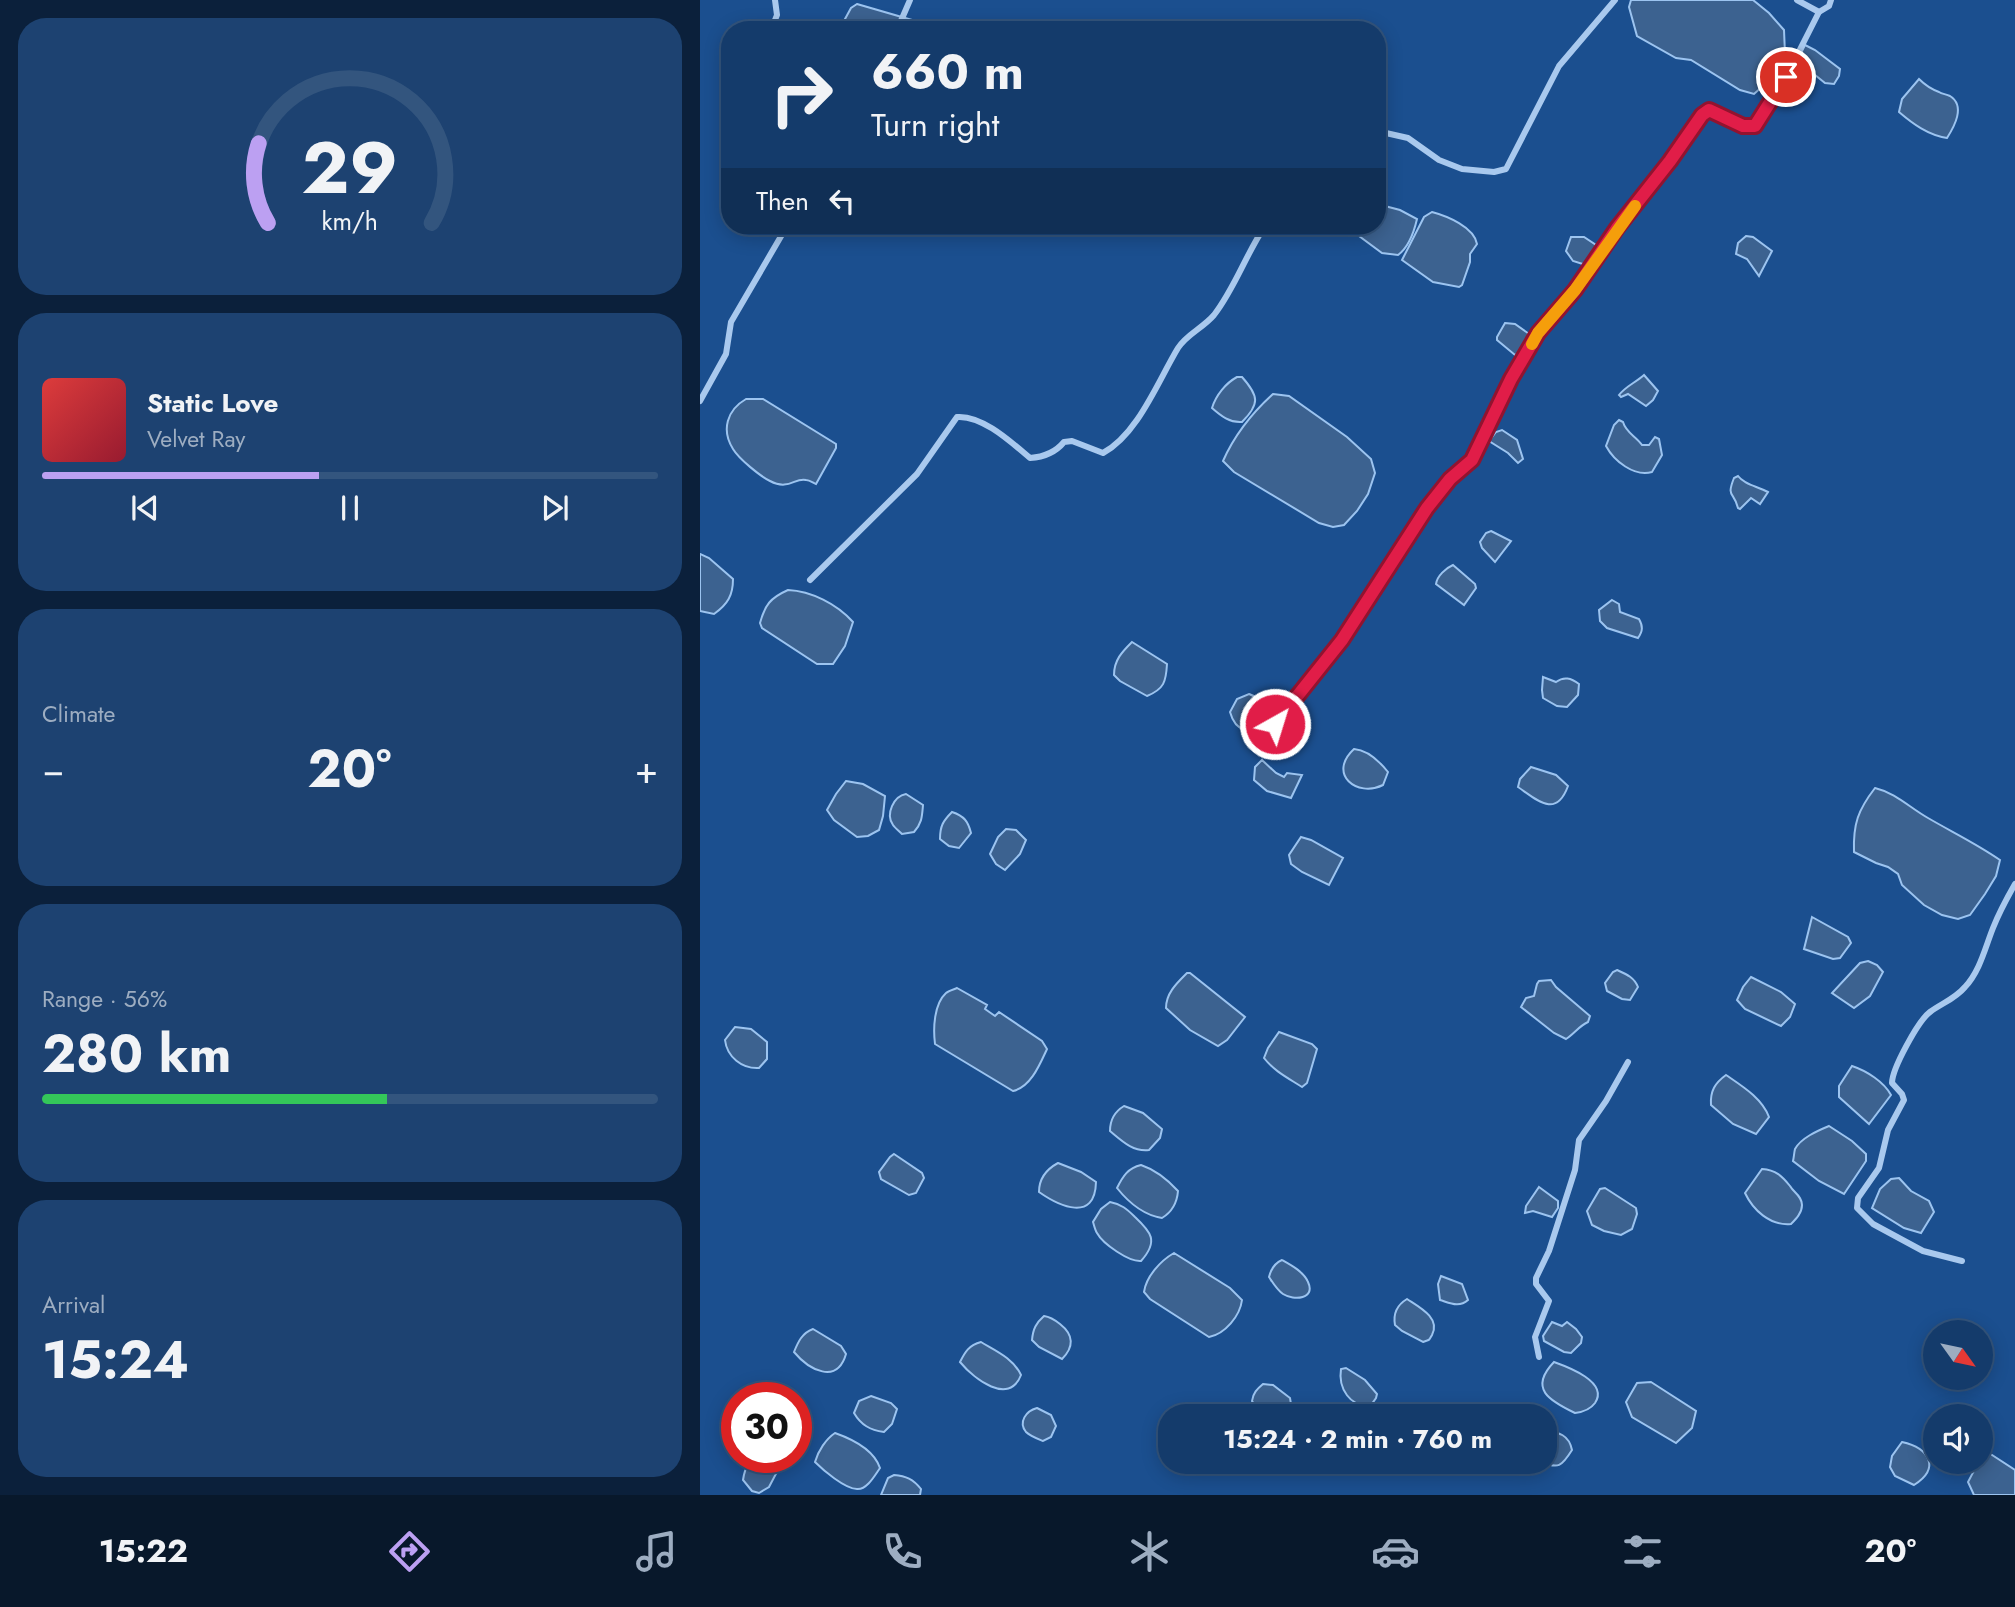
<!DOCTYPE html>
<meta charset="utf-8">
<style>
:root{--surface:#143b6b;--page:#1d4271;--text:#f1f3f6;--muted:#9dadc1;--line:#33557e;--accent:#bca0f2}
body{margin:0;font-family:Jost,sans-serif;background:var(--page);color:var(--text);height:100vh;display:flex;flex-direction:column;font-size:26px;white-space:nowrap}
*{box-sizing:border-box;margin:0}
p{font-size:23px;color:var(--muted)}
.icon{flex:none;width:38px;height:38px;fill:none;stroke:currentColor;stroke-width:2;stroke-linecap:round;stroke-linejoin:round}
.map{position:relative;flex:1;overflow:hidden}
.sheet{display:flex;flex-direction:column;gap:18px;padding:18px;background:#0b203b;width:700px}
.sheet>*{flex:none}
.hud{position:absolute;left:21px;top:21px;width:665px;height:214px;border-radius:28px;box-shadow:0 4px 18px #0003,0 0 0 2px var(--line);background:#143b6b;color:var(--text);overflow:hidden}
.needle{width:46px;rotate:123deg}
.controls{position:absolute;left:1223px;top:1320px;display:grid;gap:14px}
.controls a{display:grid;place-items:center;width:70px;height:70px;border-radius:50%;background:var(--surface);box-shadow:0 4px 18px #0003,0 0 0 2px var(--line);font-size:35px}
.speed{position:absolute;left:21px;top:1382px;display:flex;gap:14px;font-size:35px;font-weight:700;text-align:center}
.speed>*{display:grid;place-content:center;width:91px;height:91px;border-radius:50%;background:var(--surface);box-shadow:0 4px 18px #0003,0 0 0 2px var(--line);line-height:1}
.speed .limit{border:10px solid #d22;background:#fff;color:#111}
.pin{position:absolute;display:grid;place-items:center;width:60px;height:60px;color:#fff;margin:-30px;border:4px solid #fff;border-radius:50%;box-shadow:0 2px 7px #0007}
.me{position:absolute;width:77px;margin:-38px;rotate:39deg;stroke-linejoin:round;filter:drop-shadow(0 0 5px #0008)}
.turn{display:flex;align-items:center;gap:24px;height:147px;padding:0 35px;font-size:32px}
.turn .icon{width:91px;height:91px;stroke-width:2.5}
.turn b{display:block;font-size:49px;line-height:60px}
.then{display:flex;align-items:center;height:66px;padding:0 35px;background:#0003;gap:14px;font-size:26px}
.big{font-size:52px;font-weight:700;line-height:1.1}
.sheet .widget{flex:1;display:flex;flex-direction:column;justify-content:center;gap:10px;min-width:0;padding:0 24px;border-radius:28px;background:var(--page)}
.sheet .dial{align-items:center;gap:0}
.dial svg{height:182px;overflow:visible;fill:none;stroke:var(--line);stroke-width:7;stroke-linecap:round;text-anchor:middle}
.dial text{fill:var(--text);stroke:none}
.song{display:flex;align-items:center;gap:21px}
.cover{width:84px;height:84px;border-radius:10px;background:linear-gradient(135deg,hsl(0 70% 55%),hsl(350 70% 35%))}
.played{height:7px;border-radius:4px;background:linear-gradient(90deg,var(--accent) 45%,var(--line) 45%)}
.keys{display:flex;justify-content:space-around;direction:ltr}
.heat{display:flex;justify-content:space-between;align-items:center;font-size:38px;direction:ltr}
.charge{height:10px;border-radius:5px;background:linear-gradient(90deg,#34c759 56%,var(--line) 0)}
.trip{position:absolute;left:458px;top:1404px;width:399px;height:70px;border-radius:28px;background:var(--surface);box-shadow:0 4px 18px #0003,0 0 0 2px var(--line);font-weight:700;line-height:70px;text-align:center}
.menu{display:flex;height:112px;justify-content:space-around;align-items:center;background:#08182b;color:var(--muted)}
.menu .icon{width:49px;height:49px}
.menu .active{color:var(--accent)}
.menu b{font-size:32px;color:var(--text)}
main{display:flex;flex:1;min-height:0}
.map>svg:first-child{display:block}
.water{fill:#3c6290;stroke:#9cc4f0;stroke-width:2}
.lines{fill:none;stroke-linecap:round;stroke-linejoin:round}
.street{stroke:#a9c9ee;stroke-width:6}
.route-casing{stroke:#92132f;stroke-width:18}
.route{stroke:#e11d48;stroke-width:12}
.slow{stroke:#f59e0b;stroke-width:12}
</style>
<main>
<section class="sheet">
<div class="widget dial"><svg viewBox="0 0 100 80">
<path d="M14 69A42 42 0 1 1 86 69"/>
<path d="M14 69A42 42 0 0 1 10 34" stroke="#bca0f2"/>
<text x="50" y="56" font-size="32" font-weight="700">29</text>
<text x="50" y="72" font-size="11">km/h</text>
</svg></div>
<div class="widget">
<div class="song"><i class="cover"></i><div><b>Static Love</b><p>Velvet Ray</p></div></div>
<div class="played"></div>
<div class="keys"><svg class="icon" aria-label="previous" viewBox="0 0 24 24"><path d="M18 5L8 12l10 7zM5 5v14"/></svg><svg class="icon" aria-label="pause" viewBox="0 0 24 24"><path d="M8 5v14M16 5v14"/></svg><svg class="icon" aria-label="next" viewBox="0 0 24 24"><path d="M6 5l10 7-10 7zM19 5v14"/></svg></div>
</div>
<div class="widget"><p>Climate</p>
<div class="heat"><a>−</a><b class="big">20°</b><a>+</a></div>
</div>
<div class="widget"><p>Range · 56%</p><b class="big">280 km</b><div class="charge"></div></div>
<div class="widget"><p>Arrival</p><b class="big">15:24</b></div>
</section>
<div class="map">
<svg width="1315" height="1495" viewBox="0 0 1315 1495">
<rect width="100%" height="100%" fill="#1b4f8f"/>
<!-- water -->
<g class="water">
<path d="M 931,0 L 1053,0 L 1069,13 L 1084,30 L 1085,54 L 1072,78 L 1054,94 L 1040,90 L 991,60 L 976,58 L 937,36 L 929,7 Z"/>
<path d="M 157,4 L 236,27 L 239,30 L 139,30 L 151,8 Z"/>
<path d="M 1105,45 L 1115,50 L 1140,69 L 1139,76 L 1134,84 L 1125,83 L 1099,62 L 1098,59 Z"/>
<path d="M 1219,79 C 1225,85 1231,89 1239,92 C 1242,94 1246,94 1250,96 C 1266,106 1254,127 1247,138 C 1228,135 1213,124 1199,112 L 1202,99 Z"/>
<path d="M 681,205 L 700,210 L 717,219 C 714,232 709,247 698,255 L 682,253 L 659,236 L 665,226 L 677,226 L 677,209 Z"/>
<path d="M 732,212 C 747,216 774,227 777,244 L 770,254 L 770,262 L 762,285 L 759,287 L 733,282 L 702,260 L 724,217 Z"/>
<path d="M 1046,236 L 1053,237 L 1072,251 L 1059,276 L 1047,259 L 1036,254 L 1038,243 Z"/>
<path d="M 871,237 L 884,237 L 896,245 L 894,254 L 886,265 L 873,261 L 866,251 Z"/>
<path d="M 805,323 L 815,324 L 832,336 C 828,345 826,352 815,355 L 797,340 L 797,337 Z"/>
<path d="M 944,375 L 958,391 L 953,400 L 946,406 L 928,394 L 921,397 L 919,395 C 926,386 935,383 944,375 Z"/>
<path d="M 537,377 L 542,377 C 559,396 560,404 542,422 C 530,423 521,416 512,408 C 516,395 526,383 537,377 Z"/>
<path d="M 573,394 L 589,396 L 647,437 L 671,459 L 675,473 L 668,494 L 657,511 L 644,525 L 633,527 L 619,523 L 534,472 L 523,461 C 535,434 552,413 573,394 Z"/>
<path d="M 46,399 L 63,399 L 136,444 L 136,448 L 116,484 C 113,483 110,480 106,480 C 95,477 89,491 70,481 C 60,476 39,459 33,449 C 21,430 27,410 46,399 Z"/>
<path d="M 919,420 L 923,422 C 926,433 936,436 942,445 L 949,445 L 955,437 L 959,439 L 962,455 L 952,472 C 934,477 914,461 906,446 L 914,425 Z"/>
<path d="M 802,430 L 817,440 L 823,459 L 818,463 L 808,453 L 789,441 L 796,432 Z"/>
<path d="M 1038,476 C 1045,485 1057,486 1068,492 L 1060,504 L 1051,498 L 1040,509 L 1038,508 C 1034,491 1026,498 1034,478 Z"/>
<path d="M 791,531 L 811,541 L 795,562 L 782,548 L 780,542 L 786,533 Z"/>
<path d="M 0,554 L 9,558 L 33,579 C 33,595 28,604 14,614 L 0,611 Z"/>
<path d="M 753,565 L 775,584 L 776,588 L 764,605 L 736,584 C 737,576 746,568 753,565 Z"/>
<path d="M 88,590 C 111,591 137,604 153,622 L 145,646 L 133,664 L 117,664 L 62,628 L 60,623 C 65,605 70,598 88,590 Z"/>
<path d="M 912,600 L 919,604 L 920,612 L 939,619 C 943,626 943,631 938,638 L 907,628 L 900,621 L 899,610 Z"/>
<path d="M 432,642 L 467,664 C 466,682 464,689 447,696 L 420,681 L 414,675 C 414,660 422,652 432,642 Z"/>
<path d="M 843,677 L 856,682 C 864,676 871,678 879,684 L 878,695 L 867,707 L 857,706 L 843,698 L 842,690 Z"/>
<path d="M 549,694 C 594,711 542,755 530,712 L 537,699 Z"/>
<path d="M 654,749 C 667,750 680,762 688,772 L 683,785 C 657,798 627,774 654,749 Z"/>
<path d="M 562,760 L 576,773 L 584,777 L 587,773 L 602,775 L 591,798 L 567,791 L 554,780 L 555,767 Z"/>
<path d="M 831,767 L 856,775 L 868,786 C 856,819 837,800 818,787 L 820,779 Z"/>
<path d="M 146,781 L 163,784 L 185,796 L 183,816 L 179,830 L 168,836 L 157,837 L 134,820 L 127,810 L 136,794 Z"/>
<path d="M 1175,788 C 1196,793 1210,808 1228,818 C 1252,832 1277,844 1300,860 L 1296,876 L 1285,894 L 1270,915 L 1258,919 L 1242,915 L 1224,905 L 1202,885 L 1198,874 L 1188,867 L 1176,863 L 1154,852 C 1153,824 1158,810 1175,788 Z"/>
<path d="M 206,794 L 223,805 C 222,817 222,823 214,832 L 202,834 C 199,831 195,828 193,825 C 185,814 194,796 206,794 Z"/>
<path d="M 252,812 C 264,816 268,821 271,833 L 259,848 L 249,846 L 240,839 C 240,826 243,821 252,812 Z"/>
<path d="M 306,829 L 316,830 L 326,840 L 320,854 L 305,870 L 296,864 L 290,854 L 298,837 Z"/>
<path d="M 601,837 L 611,840 L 643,858 L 629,885 L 602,872 L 591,864 L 589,855 Z"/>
<path d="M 1112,917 L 1148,937 L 1151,943 L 1140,958 L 1133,959 L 1104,949 Z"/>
<path d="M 1168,961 L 1177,965 L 1183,972 L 1170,996 L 1154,1008 L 1132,993 L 1160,963 Z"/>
<path d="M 917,970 C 926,974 934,977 938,987 L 930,1000 L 922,999 L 907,991 L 905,983 L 913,972 Z"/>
<path d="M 487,973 L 490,973 L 545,1017 L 527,1040 L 518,1046 L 490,1030 L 466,1008 C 466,993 477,983 487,973 Z"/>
<path d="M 1051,977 L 1081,992 L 1095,1004 L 1090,1017 L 1081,1026 L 1045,1009 L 1037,1000 L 1043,987 Z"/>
<path d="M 851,980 L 856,987 L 890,1016 L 888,1022 C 879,1026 874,1034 866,1039 L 854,1033 L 821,1007 L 826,998 L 834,996 L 837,984 L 839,981 Z"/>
<path d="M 257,988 L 287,1005 L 285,1009 L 295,1016 L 299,1012 L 342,1041 L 347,1049 C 340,1064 331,1087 313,1091 L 235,1044 C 233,1028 234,1004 246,993 C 248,991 255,989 257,988 Z"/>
<path d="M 35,1027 L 51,1029 L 67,1042 L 67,1059 L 59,1068 C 42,1069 27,1057 25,1040 Z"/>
<path d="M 579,1032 L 612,1044 L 617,1049 L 607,1083 L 602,1087 C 588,1078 574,1071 564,1058 L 568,1048 Z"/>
<path d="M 1152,1066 C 1167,1071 1184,1082 1191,1095 L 1169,1124 L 1139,1097 L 1139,1086 Z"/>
<path d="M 1026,1075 C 1042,1086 1062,1098 1069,1117 L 1056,1134 L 1033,1124 L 1011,1105 C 1010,1091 1015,1083 1026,1075 Z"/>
<path d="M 424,1106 L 443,1113 L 462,1129 L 460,1138 L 449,1150 C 433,1152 422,1141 410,1131 C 410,1120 414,1112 424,1106 Z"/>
<path d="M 1129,1126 L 1152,1141 L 1166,1154 L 1166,1161 L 1144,1194 L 1119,1181 L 1093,1161 C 1094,1157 1094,1153 1095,1149 C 1101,1138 1117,1131 1129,1126 Z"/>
<path d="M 194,1154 L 222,1173 L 224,1178 L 216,1193 L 209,1195 L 181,1179 L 179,1172 L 190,1157 Z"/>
<path d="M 358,1163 L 381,1172 L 396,1182 C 395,1223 359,1206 339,1192 C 339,1179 347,1169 358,1163 Z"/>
<path d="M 441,1165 C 456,1170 467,1179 478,1191 C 477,1203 472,1212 462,1218 C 443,1215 429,1203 417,1188 C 423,1176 428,1168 441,1165 Z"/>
<path d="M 1062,1169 C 1076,1170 1082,1176 1090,1186 C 1094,1193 1102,1196 1102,1205 C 1102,1213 1096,1219 1091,1224 C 1070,1226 1053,1210 1045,1193 Z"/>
<path d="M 1199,1178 L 1211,1191 L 1229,1201 L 1234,1212 L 1221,1233 L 1204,1228 L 1172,1208 L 1180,1189 L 1191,1179 Z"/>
<path d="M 839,1187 L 858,1201 L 858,1208 L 852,1217 L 833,1211 L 825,1213 L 826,1206 Z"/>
<path d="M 905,1188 L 936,1208 L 937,1214 L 932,1229 L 921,1235 L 904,1231 L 892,1225 L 887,1211 L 900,1189 Z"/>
<path d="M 410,1202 C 421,1204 427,1209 435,1217 C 451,1232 459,1241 441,1261 C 429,1262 403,1244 397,1233 C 395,1230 394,1225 393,1222 L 401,1209 Z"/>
<path d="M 474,1253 L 530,1288 L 542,1300 C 540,1316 525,1334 509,1337 L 450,1299 L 444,1292 C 446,1277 460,1261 474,1253 Z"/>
<path d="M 582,1260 C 591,1265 604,1272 608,1282 C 616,1299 594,1301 583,1294 C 577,1290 573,1283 569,1277 C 571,1269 575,1263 582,1260 Z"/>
<path d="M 741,1276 L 762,1284 L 768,1300 C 759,1308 750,1303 740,1300 L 738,1284 Z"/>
<path d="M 707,1299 C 719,1307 741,1318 732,1335 C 728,1342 730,1339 723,1342 L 702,1331 L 695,1325 C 693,1314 697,1305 707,1299 Z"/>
<path d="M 344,1316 C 351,1317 355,1320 360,1324 C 374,1335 374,1347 362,1359 L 339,1347 L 332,1340 C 333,1329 336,1323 344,1316 Z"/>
<path d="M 852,1322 L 862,1326 L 867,1322 L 876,1329 L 882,1337 L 881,1343 L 871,1353 L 864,1352 L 844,1341 L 843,1336 Z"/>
<path d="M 113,1329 L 141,1346 L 146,1354 C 137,1385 109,1370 94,1352 C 98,1342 102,1333 113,1329 Z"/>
<path d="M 281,1342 C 296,1351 313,1358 321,1375 C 309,1406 274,1379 260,1362 C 265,1352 269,1345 281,1342 Z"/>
<path d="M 854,1362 C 868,1367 909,1382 895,1403 C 890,1410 883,1412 875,1413 C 850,1401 828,1389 854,1362 Z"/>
<path d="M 646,1368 L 665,1380 L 677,1394 L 676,1398 L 671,1405 C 650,1408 638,1388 641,1369 Z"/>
<path d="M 951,1382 L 996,1411 L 992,1428 L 976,1443 L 932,1417 L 926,1402 L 937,1383 Z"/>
<path d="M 563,1384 L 573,1385 L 590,1398 L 591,1404 L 586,1414 C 572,1419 559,1413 552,1401 C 553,1393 557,1389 563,1384 Z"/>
<path d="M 171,1396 L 191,1403 L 197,1409 L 192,1424 L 184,1432 C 170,1430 161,1425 154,1413 L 159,1401 Z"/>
<path d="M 337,1408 L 351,1415 L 356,1426 L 351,1437 L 343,1441 C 338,1439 330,1436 326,1432 C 318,1422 326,1411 337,1408 Z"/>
<path d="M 845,1431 C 859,1432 869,1435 872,1450 C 862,1466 858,1470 841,1461 L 845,1461 Z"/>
<path d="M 135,1433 C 152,1439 174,1450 180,1468 C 175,1475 167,1490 157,1489 C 145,1489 123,1470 115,1462 C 118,1451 126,1439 135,1433 Z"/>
<path d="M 1202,1442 C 1229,1448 1241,1468 1214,1485 L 1195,1476 L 1190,1467 L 1192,1456 Z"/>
<path d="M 1289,1453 L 1315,1470 L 1315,1495 L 1274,1495 L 1268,1482 L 1278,1463 Z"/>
<path d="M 62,1458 L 71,1462 L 78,1470 L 69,1487 L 59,1493 L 52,1491 L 43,1480 C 45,1466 49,1461 62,1458 Z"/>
<path d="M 194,1475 C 206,1476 213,1479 221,1489 L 220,1495 L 181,1495 L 188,1478 Z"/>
</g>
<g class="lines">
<!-- street -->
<g class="street">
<path d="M 1097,0 L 1119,12 L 1129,6 L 1131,0"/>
<path d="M 71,30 L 77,15 L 75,0"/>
<path d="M 197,30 L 210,0"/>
<path d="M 677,131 L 708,138 L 739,160 L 762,169 L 794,172 L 806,169 L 859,66 L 915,0"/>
<path d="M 0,401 L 26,354 L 31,322 L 87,226"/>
<path d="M 110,580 L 217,474 L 257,417 C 282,415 311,442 330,458 C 344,457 355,453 364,442 L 372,441 L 403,453 C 438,434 458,381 478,348 C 487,334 503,328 514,315 C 535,288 546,254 565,226"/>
<path d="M 574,724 L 642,640 L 727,507 L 750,479 L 772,460 L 811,379 L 838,333 L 875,290 L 917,228 L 969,161 L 1002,115 L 1009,109 L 1043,126 L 1055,126 L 1086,77 L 1119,12"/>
<path d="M 1262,1261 L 1223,1251 L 1173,1224 L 1157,1208 L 1158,1198 L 1179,1168 L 1188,1130 L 1204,1100 L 1202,1094 L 1192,1083 C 1192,1069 1218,1021 1230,1012 C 1242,1003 1255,999 1265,987 C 1280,971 1285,948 1293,928 C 1299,913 1307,898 1315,884"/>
<path d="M 839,1357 L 835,1337 L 849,1301 L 836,1284 L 836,1278 L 849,1251 L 875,1170 L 879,1140 L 906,1101 L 928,1062"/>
</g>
</g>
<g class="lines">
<!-- route casing -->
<g class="route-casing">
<path id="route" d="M 575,724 L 642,640 L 727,508 L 750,479 L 772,460 L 811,379 L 838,333 L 875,290 L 917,228 L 970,161 L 1002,115 L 1009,110 L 1043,126 L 1055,126 L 1086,77"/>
</g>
<!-- route -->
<use href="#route" class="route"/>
<!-- slow -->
<path class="slow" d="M 832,344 L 838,333 L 875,290 L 935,206"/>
</g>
</svg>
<div class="controls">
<a><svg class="needle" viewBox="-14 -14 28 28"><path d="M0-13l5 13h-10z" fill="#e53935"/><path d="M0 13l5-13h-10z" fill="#9dadc1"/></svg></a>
<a><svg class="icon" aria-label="sound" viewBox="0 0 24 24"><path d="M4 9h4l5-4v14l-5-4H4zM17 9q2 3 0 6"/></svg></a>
</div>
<div class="speed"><div class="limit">30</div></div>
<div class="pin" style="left:1086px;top:77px;background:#d93025"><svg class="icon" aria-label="arrive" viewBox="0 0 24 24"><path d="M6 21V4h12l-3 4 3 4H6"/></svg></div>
<svg class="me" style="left:575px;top:724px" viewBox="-20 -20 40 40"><circle r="17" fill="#e11d48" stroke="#fff" stroke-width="3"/><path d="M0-11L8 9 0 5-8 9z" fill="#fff"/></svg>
<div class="trip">15:24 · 2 min · 760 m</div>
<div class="hud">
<div class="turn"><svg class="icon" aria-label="right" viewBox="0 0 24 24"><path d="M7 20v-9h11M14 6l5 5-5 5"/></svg><div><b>660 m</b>Turn right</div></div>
<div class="then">Then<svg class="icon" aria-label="left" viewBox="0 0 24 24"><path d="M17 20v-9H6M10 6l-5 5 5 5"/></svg></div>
</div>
</div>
</main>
<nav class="menu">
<b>15:22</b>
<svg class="icon active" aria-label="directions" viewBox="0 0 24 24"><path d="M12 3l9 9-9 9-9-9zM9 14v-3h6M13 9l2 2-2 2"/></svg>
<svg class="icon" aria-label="music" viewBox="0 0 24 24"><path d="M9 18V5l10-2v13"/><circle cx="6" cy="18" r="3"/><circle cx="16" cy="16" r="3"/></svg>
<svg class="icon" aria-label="phone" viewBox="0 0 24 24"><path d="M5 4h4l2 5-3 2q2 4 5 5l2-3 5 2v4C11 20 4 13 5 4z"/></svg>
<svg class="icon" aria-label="climate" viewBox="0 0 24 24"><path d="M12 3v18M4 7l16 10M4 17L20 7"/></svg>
<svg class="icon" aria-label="car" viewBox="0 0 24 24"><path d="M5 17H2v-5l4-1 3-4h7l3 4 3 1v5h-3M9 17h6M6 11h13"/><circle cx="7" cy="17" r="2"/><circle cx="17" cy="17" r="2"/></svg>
<svg class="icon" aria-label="filters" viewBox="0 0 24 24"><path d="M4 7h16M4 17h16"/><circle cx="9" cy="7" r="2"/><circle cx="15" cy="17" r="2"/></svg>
<b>20°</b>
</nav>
